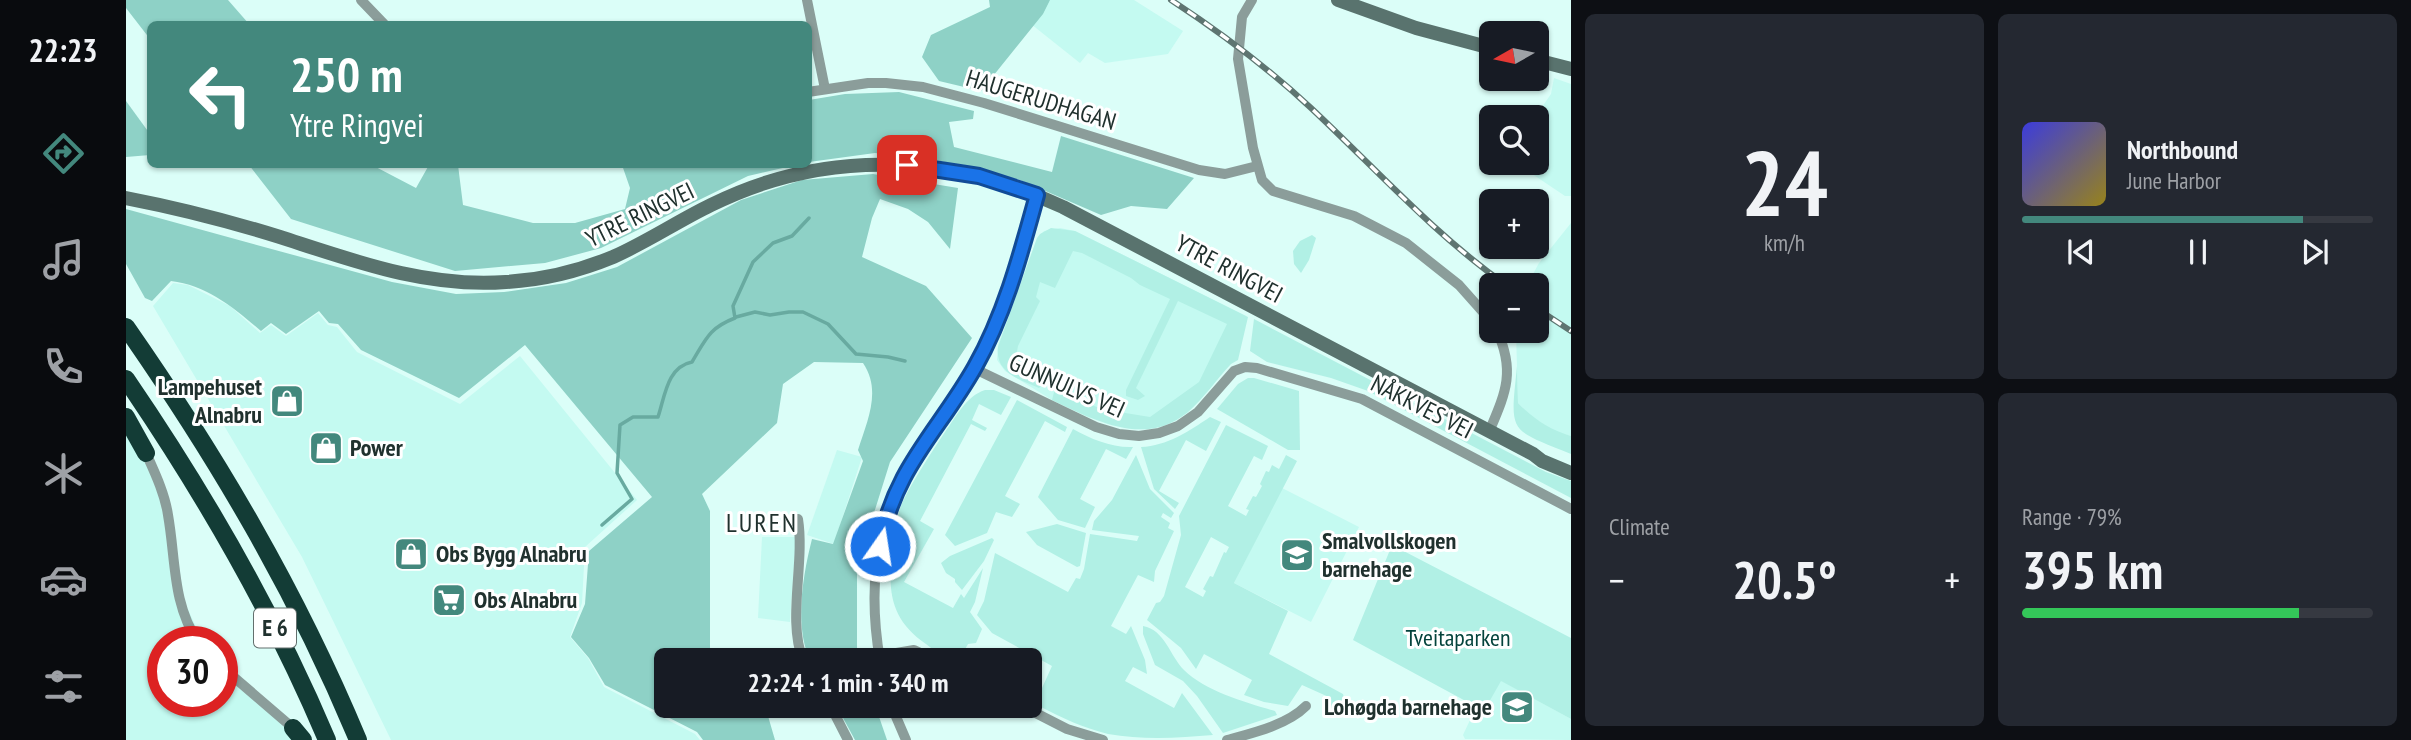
<!DOCTYPE html>
<meta charset="utf-8">
<style>
:root{--surface:#171b24;--page:#242831;--text:#f1f3f6;--muted:#9ea1a6;--line:#363941;--accent:#43887d}
body{margin:0;font-family:"PT Sans Narrow",sans-serif;background:var(--page);color:var(--text);height:100vh;display:flex;flex-direction:column;font-size:26px;white-space:nowrap}
*{box-sizing:border-box;margin:0}
p{font-size:23px;color:var(--muted)}
.icon{flex:none;width:38px;height:38px;fill:none;stroke:currentColor;stroke-width:2;stroke-linecap:round;stroke-linejoin:round}
.map{position:relative;flex:1;overflow:hidden}
.panel{display:flex;flex-direction:column;gap:14px;padding:14px;background:#0d0f14;width:840px}
.panel>*{flex:none}
.banner{position:absolute;left:21px;top:21px;width:665px;height:147px;border-radius:10px;box-shadow:0 2px 5px #0004;background:#43887d;color:#fff;overflow:hidden}
.needle{width:46px;rotate:261deg}
.buttons{position:absolute;left:1353px;top:21px;display:grid;gap:14px}
.buttons a{display:grid;place-items:center;width:70px;height:70px;border-radius:10px;background:var(--surface);box-shadow:0 2px 5px #0004;font-size:35px}
.speed{position:absolute;left:21px;top:626px;display:flex;gap:14px;font-size:35px;font-weight:700;text-align:center}
.speed>*{display:grid;place-content:center;width:91px;height:91px;border-radius:50%;background:var(--surface);box-shadow:0 2px 5px #0004;line-height:1}
.speed .limit{border:10px solid #d22;background:#fff;color:#111}
.pin{position:absolute;display:grid;place-items:center;width:60px;height:60px;color:#fff;margin:-30px;border-radius:14px;box-shadow:0 4px 10px #0006}
.me{position:absolute;width:77px;margin:-38px;rotate:13deg;stroke-linejoin:round;filter:drop-shadow(0 0 5px #0008)}
.turn{display:flex;align-items:center;gap:24px;height:147px;padding:0 28px;font-size:32px}
.turn .icon{width:91px;height:91px;stroke-width:2.5}
.turn b{display:block;font-size:49px;line-height:60px}
.big{font-size:52px;font-weight:700;line-height:1.1}
.panel .card{flex:1;display:flex;flex-direction:column;justify-content:center;gap:10px;min-width:0;padding:0 24px;border-radius:10px;background:var(--page)}
.panel .dial{align-items:center;gap:0}
.dial b{font-size:91px;line-height:1}
.song{display:flex;align-items:center;gap:21px}
.cover{width:84px;height:84px;border-radius:10px;background:linear-gradient(135deg,hsl(240 70% 55%),hsl(50 70% 35%))}
.played{height:7px;border-radius:4px;background:linear-gradient(90deg,var(--accent) 80%,var(--line) 80%)}
.keys{display:flex;justify-content:space-around;direction:ltr}
.heat{display:flex;justify-content:space-between;align-items:center;font-size:38px;direction:ltr}
.charge{height:10px;border-radius:5px;background:linear-gradient(90deg,#34c759 79%,var(--line) 0)}
.panel .tiles{flex:1;display:grid;gap:14px;grid-template-columns:repeat(2,1fr)}
.trip{position:absolute;left:528px;top:648px;width:388px;height:70px;border-radius:10px;background:var(--surface);box-shadow:0 2px 5px #0004;font-weight:700;line-height:70px;text-align:center}
main{display:flex;flex:1;min-height:0}
.menu{display:flex;flex-direction:column;width:126px;justify-content:space-around;align-items:center;background:#090b0e;color:var(--muted)}
.menu .icon{width:49px;height:49px}
.menu .on{color:var(--accent)}
.menu b{font-size:32px;color:var(--text)}
.map>svg:first-child{display:block}
.built{fill:#c4faf1}
.green{fill:#b1f0e5;fill-rule:evenodd}
.forest{fill:#8ed1c6}
.lines{fill:none;stroke-linecap:round;stroke-linejoin:round}
.stream{stroke:#68aaa0;stroke-width:3.5}
.street{stroke:#8b9d9a;stroke-width:10}
.secondary{stroke:#59736e;stroke-width:14}
.highway{stroke:#133c36;stroke-width:18}
.rail-casing{stroke:#5e7571;stroke-width:6}
.rail{stroke:#fff;stroke-width:3.5;stroke-dasharray:10;stroke-linecap:butt}
.route-casing{stroke:#114b97;stroke-width:18}
.route{stroke:#1a73e8;stroke-width:12}
.labels{text-anchor:middle;stroke-width:6;stroke-linejoin:round;paint-order:stroke}
.shield{fill:#fff;stroke:#636f6d;stroke-width:2}
.shield-label{font-size:23px;font-weight:bold;fill:#20312e}
.street-label{font-size:24px;fill:#20312e;stroke:#fff}
.poi-label{font-size:24px;font-weight:bold;fill:#20312e;stroke:#fff;text-anchor:start}
.park-label{font-size:24px;fill:#04433c;stroke:#fff}
.neighbourhood-label{font-size:26px;letter-spacing:2px;fill:#20312e;stroke:#fff}
</style>
<main>
<nav class="menu">
<b>22:23</b>
<svg class="icon on" aria-label="directions" viewBox="0 0 24 24"><path d="M12 3l9 9-9 9-9-9zM9 14v-3h6M13 9l2 2-2 2"/></svg>
<svg class="icon" aria-label="music" viewBox="0 0 24 24"><path d="M9 18V5l10-2v13"/><circle cx="6" cy="18" r="3"/><circle cx="16" cy="16" r="3"/></svg>
<svg class="icon" aria-label="phone" viewBox="0 0 24 24"><path d="M5 4h4l2 5-3 2q2 4 5 5l2-3 5 2v4C11 20 4 13 5 4z"/></svg>
<svg class="icon" aria-label="climate" viewBox="0 0 24 24"><path d="M12 3v18M4 7l16 10M4 17L20 7"/></svg>
<svg class="icon" aria-label="car" viewBox="0 0 24 24"><path d="M5 17H2v-5l4-1 3-4h7l3 4 3 1v5h-3M9 17h6M6 11h13"/><circle cx="7" cy="17" r="2"/><circle cx="17" cy="17" r="2"/></svg>
<svg class="icon" aria-label="filters" viewBox="0 0 24 24"><path d="M4 7h16M4 17h16"/><circle cx="9" cy="7" r="2"/><circle cx="15" cy="17" r="2"/></svg>
</nav>
<div class="map">
<svg width="1445" height="740" viewBox="0 0 1445 740">
<rect width="100%" height="100%" fill="#dbfef8"/>
<!-- built -->
<g class="built">
<path d="M 922,0 L 1008,0 L 1057,31 L 1042,54 L 979,63 L 962,53 L 954,63 L 905,24 Z"/>
<path d="M 1428,78 L 1445,84 L 1445,196 L 1439,196 L 1390,163 L 1410,163 L 1409,117 L 1425,94 Z"/>
<path d="M 1445,223 L 1445,436 L 1430,432 L 1406,417 L 1392,403 L 1390,331 L 1410,331 L 1410,285 L 1401,285 L 1413,263 Z"/>
<path d="M 934,228 L 949,231 L 1120,316 L 1087,385 L 1061,413 L 1033,427 L 964,418 L 926,400 L 879,371 L 871,360 L 872,345 L 911,239 L 918,231 Z"/>
<path d="M 47,283 L 62,285 L 104,306 L 134,333 L 145,325 L 160,336 L 192,313 L 202,325 L 211,327 L 231,352 L 334,404 L 394,356 L 511,500 L 459,547 L 456,603 L 444,637 L 462,658 L 478,687 L 569,734 L 574,740 L 265,740 L 176,557 L 27,306 Z"/>
<path d="M 0,426 L 18,453 L 48,529 L 58,601 L 77,642 L 37,642 L 37,702 L 96,702 L 96,662 L 172,740 L 0,740 Z"/>
<path d="M 711,450 L 736,457 L 708,544 L 681,535 Z"/>
<path d="M 1156,488 L 1233,527 L 1185,622 L 1108,583 Z"/>
<path d="M 636,537 L 670,537 L 664,622 L 632,618 Z"/>
<path d="M 1374,680 L 1445,719 L 1445,740 L 1339,739 L 1337,735 L 1344,720 L 1356,715 Z"/>
</g>
<!-- green -->
<g class="green">
<path d="M 925,228 L 949,231 L 1122,317 L 1112,360 L 1105,364 C 1091,379 1078,398 1062,412 C 1019,448 968,420 926,400 L 929,388 L 975,409 L 1024,417 L 1073,382 L 1101,324 L 1052,301 L 1010,388 L 1019,396 L 1012,400 L 1000,396 L 1000,390 L 1044,299 L 1014,285 L 1005,278 L 956,253 L 947,251 L 929,288 L 914,282 L 910,297 L 914,301 L 892,346 L 888,367 L 919,382 L 913,388 C 893,379 869,373 872,347 L 911,238 L 914,234 Z"/>
<path d="M 1186,235 L 1190,238 L 1183,260 L 1175,273 L 1168,264 L 1167,251 L 1174,241 Z"/>
<path d="M 1128,319 L 1420,472 L 1445,481 L 1445,498 L 1242,391 L 1205,378 L 1141,362 L 1124,351 Z"/>
<path d="M 1391,366 L 1392,403 C 1408,419 1424,430 1445,436 L 1445,454 C 1382,428 1384,435 1391,366 Z"/>
<path d="M 1122,378 L 1128,378 L 1173,391 L 1174,450 L 1162,450 L 1091,409 L 1112,384 Z"/>
<path d="M 859,390 L 868,390 L 885,397 L 875,415 L 853,404 L 846,420 L 861,428 L 859,431 L 845,424 L 794,521 L 808,529 L 778,582 L 827,608 L 835,594 L 838,598 L 857,568 L 849,602 L 844,612 L 856,629 L 850,643 L 842,644 L 833,660 C 821,660 809,651 800,644 C 764,619 761,590 767,549 C 769,533 770,516 777,501 C 789,477 804,455 819,432 C 830,417 840,396 859,390 Z"/>
<path d="M 891,400 L 941,427 L 939,432 L 919,421 L 879,496 L 894,504 L 886,517 L 870,512 L 861,533 L 829,546 L 819,535 Z"/>
<path d="M 1084,417 L 1095,422 L 1080,451 L 1060,440 L 1033,491 L 1053,503 L 1049,509 L 1028,489 L 1015,447 C 1041,446 1063,431 1084,417 Z"/>
<path d="M 1100,425 L 1142,446 L 1136,460 L 1128,456 L 1102,506 L 1120,516 L 1123,510 L 1120,509 L 1127,496 L 1130,497 L 1136,486 L 1134,484 L 1140,471 L 1143,472 L 1146,465 L 1153,469 L 1160,455 L 1171,461 L 1108,583 L 1162,611 L 1143,654 L 1217,694 L 1219,702 L 1216,708 L 1198,712 L 1205,698 L 1176,685 L 1162,706 L 1138,702 L 1118,695 L 1126,680 L 1078,654 L 1070,669 L 1055,648 L 1021,620 L 1030,603 L 1034,602 L 1038,596 L 1055,535 L 1053,516 ZM 1085,537 L 1103,547 L 1100,553 L 1098,552 L 1087,577 L 1084,576 L 1077,589 L 1080,591 L 1077,597 L 1059,587 Z"/>
<path d="M 947,429 C 965,439 986,448 1007,447 L 1000,459 L 980,449 L 954,499 L 969,507 L 959,528 L 932,520 L 912,497 Z"/>
<path d="M 1010,455 L 1024,489 L 1048,513 L 1045,518 L 1037,513 L 1035,517 L 1044,523 L 1042,528 L 1048,531 L 1029,571 L 1028,582 L 1012,575 L 985,626 L 1000,634 L 1005,626 L 1019,660 L 1021,674 L 1007,667 L 999,681 L 1048,708 L 1056,693 L 1087,735 C 1053,738 1016,740 982,734 C 958,728 936,718 915,707 L 916,688 L 926,666 L 866,633 L 851,615 L 858,601 L 869,553 L 942,592 L 950,578 L 954,579 L 958,569 L 964,534 L 1011,541 L 1013,536 L 966,530 L 968,521 L 986,500 Z"/>
<path d="M 931,524 L 960,533 L 954,566 L 951,567 L 911,545 L 900,532 Z"/>
<path d="M 866,538 L 868,540 L 858,561 L 836,590 L 829,582 L 829,579 L 820,573 L 815,563 L 824,556 Z"/>
<path d="M 1266,545 L 1445,638 L 1445,719 L 1375,681 L 1358,711 L 1227,640 Z"/>
<path d="M 1017,626 C 1039,630 1044,656 1058,670 C 1079,691 1121,703 1149,711 L 1151,715 L 1097,733 L 1071,696 L 1057,681 L 1029,665 L 1017,634 Z"/>
</g>
<!-- forest -->
<g class="forest">
<path d="M 0,0 L 102,0 L 123,24 L 24,24 L 24,39 L 0,8 Z"/>
<path d="M 863,0 L 924,0 L 917,14 L 855,91 L 813,81 L 796,57 L 805,35 L 864,7 Z"/>
<path d="M 773,92 L 848,111 L 847,119 L 823,122 L 828,147 L 926,172 L 935,136 L 1068,178 L 1041,209 L 1005,206 L 975,215 L 894,180 L 810,160 L 749,153 L 683,162 L 683,100 L 719,94 Z"/>
<path d="M 0,101 L 24,134 L 24,155 L 0,157 Z"/>
<path d="M 123,165 L 246,165 L 290,188 L 303,165 L 332,165 L 337,205 L 407,223 L 449,223 L 499,209 L 504,188 L 496,165 L 670,165 L 622,176 L 475,248 L 419,263 L 329,271 L 165,219 Z"/>
<path d="M 747,174 L 832,188 L 824,249 L 802,222 L 782,209 L 754,199 L 746,218 L 736,257 L 800,286 L 846,338 L 764,462 L 731,567 L 731,654 L 733,660 L 684,660 C 668,626 677,574 686,539 L 707,544 L 737,461 L 732,450 C 741,421 756,391 737,363 L 688,362 L 657,384 L 651,423 L 576,494 L 584,511 L 584,648 L 611,660 L 541,660 L 541,705 L 665,705 L 642,716 L 649,740 L 577,740 L 571,732 L 479,685 L 463,658 L 445,637 L 459,604 L 463,551 L 526,497 L 399,345 L 333,398 L 235,350 L 212,324 L 203,323 L 193,311 L 160,334 L 145,323 L 135,331 C 108,308 81,285 45,281 L 26,301 L 19,298 L 0,264 L 0,209 L 266,282 L 330,294 L 378,292 L 440,283 L 491,267 L 615,200 L 676,180 Z"/>
<path d="M 710,705 L 749,705 L 761,740 L 729,740 Z"/>
</g>
<g class="lines">
<!-- stream -->
<g class="stream">
<path d="M 610,317 L 629,312 L 644,315 L 663,312 L 677,312 L 702,324 L 730,354 L 762,357 L 779,361"/>
<path d="M 476,525 L 506,499 L 491,473 L 494,425 L 507,417 L 532,417 C 539,396 541,367 566,362 C 580,339 583,328 609,318 L 607,306 L 627,262 L 647,243 L 666,236 L 683,218"/>
</g>
<!-- street -->
<g class="street">
<path d="M 235,0 L 258,24"/>
<path d="M 681,0 L 699,89"/>
<path d="M 1126,0 L 1116,17 L 1112,59 L 1127,148 L 1136,180 L 1147,191 L 1228,216 L 1280,243 L 1333,285 L 1365,321"/>
<path d="M 682,92 L 742,83 L 760,83 L 797,87 L 858,103 L 1073,170 L 1099,174 L 1131,166"/>
<path d="M 849,369 L 970,427 L 993,434 L 1013,436 L 1033,433 L 1052,426 L 1072,412 L 1108,371 L 1119,367 L 1131,368 L 1236,399 L 1445,509"/>
<path d="M 1363,432 C 1379,394 1390,372 1371,331"/>
<path d="M 20,453 C 29,473 39,494 42,515 C 50,560 46,603 72,642"/>
<path d="M 672,519 C 679,563 661,620 677,660"/>
<path d="M 753,656 L 788,650 L 809,660"/>
<path d="M 754,660 C 743,597 747,523 781,468 C 803,433 831,401 850,366 C 879,313 896,253 911,195"/>
<path d="M 96,667 L 167,728"/>
<path d="M 704,705 L 722,740"/>
<path d="M 765,705 L 780,740"/>
<path d="M 894,705 L 941,729 L 977,740"/>
<path d="M 1101,740 C 1127,733 1161,725 1180,706"/>
</g>
<!-- secondary -->
<g class="secondary">
<path d="M 1212,0 L 1290,28 L 1365,48"/>
<path d="M 1410,60 L 1445,69"/>
<path d="M 0,198 C 52,208 103,221 154,237 C 228,261 300,288 380,282 C 417,280 453,271 487,257 C 521,242 552,221 585,205 C 700,148 823,154 937,207 L 1407,454 L 1416,461 L 1445,473"/>
</g>
<!-- highway -->
<g class="highway">
<path d="M 0,327 C 92,459 170,591 232,740"/>
<path d="M 0,379 C 78,493 147,612 201,740"/>
<path d="M 0,417 L 20,453"/>
<path d="M 167,728 L 177,740"/>
</g>
<!-- rail casing -->
<g class="rail-casing">
<g id="rail">
<path d="M 1045,0 C 1094,32 1142,68 1185,108 C 1249,168 1308,234 1380,285"/>
<path d="M 1410,308 L 1445,331"/>
</g>
</g>
<!-- rail -->
<use href="#rail" class="rail"/>
</g>
<g class="lines">
<!-- route casing -->
<g class="route-casing">
<path id="route" d="M 754,546 C 768,468 813,431 849,367 C 879,314 895,253 911,195 L 853,176 L 781,165"/>
</g>
<!-- route -->
<use href="#route" class="route"/>
</g>
<!-- icons -->
<defs>
<g id="shop-square" transform="scale(1.75)"><rect x="-9" y="-9" width="18" height="18" rx="4" fill="#43887d" stroke="#fff"/><path d="M-5-2.5h2.3a2.7 3.5 0 0 1 5.4 0H5L5.5 6h-11ZM-1.5-2.5h3a1.5 2.3 0 0 0-3 0Z" fill="#fff"/></g>
<g id="school-square" transform="scale(1.75)"><rect x="-9" y="-9" width="18" height="18" rx="4" fill="#43887d" stroke="#fff"/><path d="M0-5L7-2L0 1L-7-2ZM-4 1L0 2.5L4 1V4Q0 6-4 4Z" fill="#fff"/></g>
<g id="supermarket-square" transform="scale(1.75)"><rect x="-9" y="-9" width="18" height="18" rx="4" fill="#43887d" stroke="#fff"/><path d="M-6-5.5h2.5l.6 2H6L4.5 2H-2.5L-4.4-4H-6ZM-1.5 3.2a1.3 1.3 0 1 0 .1 0ZM3 3.2a1.3 1.3 0 1 0 .1 0Z" fill="#fff"/></g>
</defs>
<g fill-rule="evenodd">
<use href="#shop-square" x="161" y="401"/>
<use href="#shop-square" x="200" y="448"/>
<use href="#shop-square" x="285" y="554"/>
<use href="#school-square" x="1171" y="555"/>
<use href="#supermarket-square" x="323" y="600"/>
<use href="#school-square" x="1391" y="707"/>
</g>
<g class="labels">
<!-- shield labels -->
<rect class="shield" x="128" y="608.5" width="42" height="39" rx="5"/>
<g class="shield-label">
<text x="149" y="636">E 6</text>
</g>
<!-- street labels -->
<g class="street-label">
<text transform="translate(915 100) rotate(17)" y="8">HAUGERUDHAGAN</text>
<text transform="translate(514 215) rotate(-26)" y="8">YTRE RINGVEI</text>
<text transform="translate(1103 269) rotate(28)" y="8">YTRE RINGVEI</text>
<text transform="translate(941 386) rotate(24)" y="8">GUNNULVS VEI</text>
<text transform="translate(1296 407) rotate(27)" y="8">NÅKKVES VEI</text>
</g>
<!-- poi labels -->
<g class="poi-label">
<text x="136" y="395" text-anchor="end">Lampehuset<tspan x="136" dy="28">Alnabru</tspan></text>
<text x="224" y="456">Power</text>
<text x="1196" y="549">Smalvollskogen<tspan x="1196" dy="28">barnehage</tspan></text>
<text x="310" y="562">Obs Bygg Alnabru</text>
<text x="348" y="608">Obs Alnabru</text>
<text x="1366" y="715" text-anchor="end">Lohøgda barnehage</text>
</g>
<!-- park labels -->
<g class="park-label">
<text x="1332" y="646">Tveitaparken</text>
</g>
<!-- neighbourhood labels -->
<g class="neighbourhood-label">
<text x="636" y="532">LUREN</text>
</g>
</g>
</svg>
<div class="buttons">
<a><svg class="needle" viewBox="-14 -14 28 28"><path d="M0-13l5 13h-10z" fill="#e53935"/><path d="M0 13l5-13h-10z" fill="#9ea1a6"/></svg></a>
<a><svg class="icon" aria-label="search" viewBox="0 0 24 24"><circle cx="10" cy="10" r="6"/><path d="M15 15l6 6"/></svg></a>
<a>+</a>
<a>−</a>
</div>
<div class="speed"><div class="limit">30</div></div>
<div class="pin" style="left:781px;top:165px;background:#d93025"><svg class="icon" aria-label="arrive" viewBox="0 0 24 24"><path d="M6 21V4h12l-3 4 3 4H6"/></svg></div>
<svg class="me" style="left:754px;top:546px" viewBox="-20 -20 40 40"><circle r="17" fill="#1a73e8" stroke="#fff" stroke-width="3"/><path d="M0-11L8 9 0 5-8 9z" fill="#fff"/></svg>
<div class="trip">22:24 · 1 min · 340 m</div>
<div class="banner">
<div class="turn"><svg class="icon" aria-label="left" viewBox="0 0 24 24"><path d="M17 20v-9H6M10 6l-5 5 5 5"/></svg><div><b>250 m</b>Ytre Ringvei</div></div>
</div>
</div>
<section class="panel">
<div class="tiles">
<div class="card dial"><b>24</b><p>km/h</p></div>
<div class="card">
<div class="song"><i class="cover"></i><div><b>Northbound</b><p>June Harbor</p></div></div>
<div class="played"></div>
<div class="keys"><svg class="icon" aria-label="previous" viewBox="0 0 24 24"><path d="M18 5L8 12l10 7zM5 5v14"/></svg><svg class="icon" aria-label="pause" viewBox="0 0 24 24"><path d="M8 5v14M16 5v14"/></svg><svg class="icon" aria-label="next" viewBox="0 0 24 24"><path d="M6 5l10 7-10 7zM19 5v14"/></svg></div>
</div>
<div class="card"><p>Climate</p>
<div class="heat"><a>−</a><b class="big">20.5°</b><a>+</a></div>
</div>
<div class="card"><p>Range · 79%</p><b class="big">395 km</b><div class="charge"></div></div>
</div>
</section>
</main>
